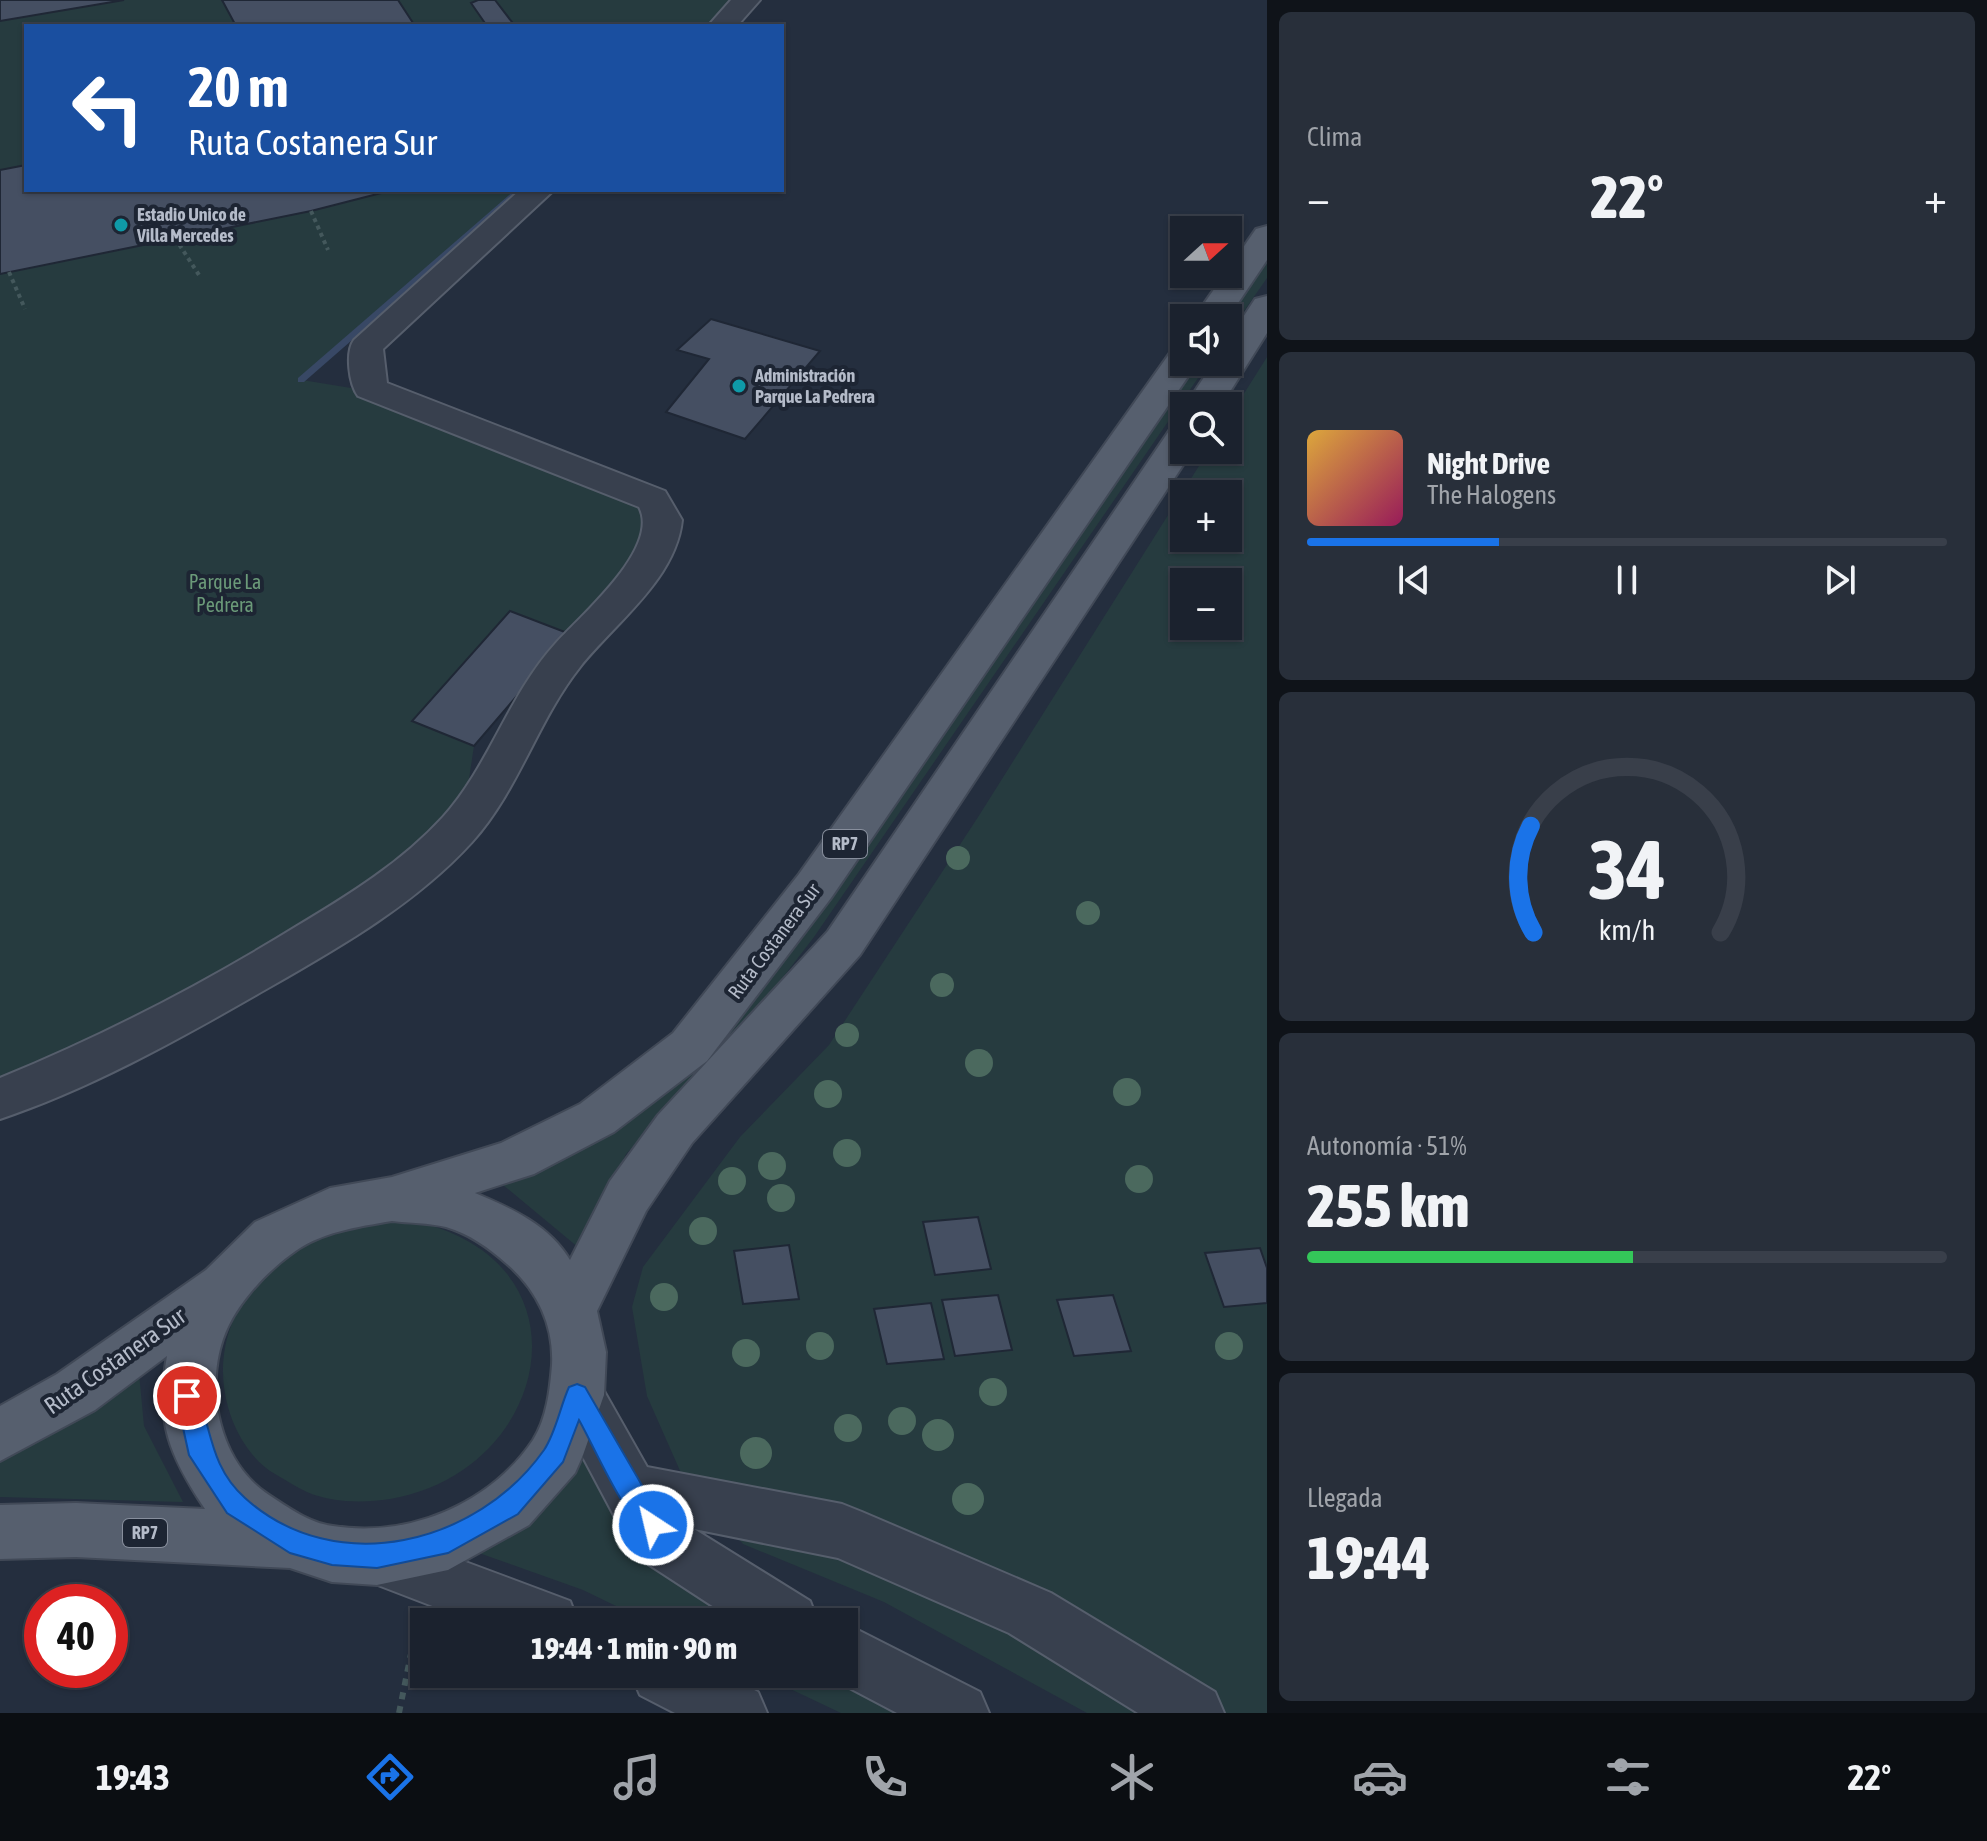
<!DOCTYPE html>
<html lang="es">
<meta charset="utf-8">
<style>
:root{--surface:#1b222e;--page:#282f3a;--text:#f1f3f6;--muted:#a0a4aa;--line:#393f4a;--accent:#1a73e8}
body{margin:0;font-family:"Asap Condensed",sans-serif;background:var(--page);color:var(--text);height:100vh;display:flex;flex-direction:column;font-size:30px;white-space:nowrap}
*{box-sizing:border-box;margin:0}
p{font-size:26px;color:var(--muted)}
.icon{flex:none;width:44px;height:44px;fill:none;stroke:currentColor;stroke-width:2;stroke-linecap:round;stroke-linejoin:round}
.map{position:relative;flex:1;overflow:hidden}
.side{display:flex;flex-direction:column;gap:12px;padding:12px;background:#0f1319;width:720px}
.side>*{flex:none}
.banner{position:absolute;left:24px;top:24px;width:760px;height:168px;border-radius:0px;box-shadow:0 2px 6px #0004,0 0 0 2px var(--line);background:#1a4fa0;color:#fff;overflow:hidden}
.needle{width:52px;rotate:69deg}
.tools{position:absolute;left:1170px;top:216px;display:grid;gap:16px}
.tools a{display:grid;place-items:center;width:72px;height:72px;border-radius:0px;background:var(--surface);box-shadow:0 2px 6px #0004,0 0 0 2px var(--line);font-size:40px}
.speed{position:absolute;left:24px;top:1584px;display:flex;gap:16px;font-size:40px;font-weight:700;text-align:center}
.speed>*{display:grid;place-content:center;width:104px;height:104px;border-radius:50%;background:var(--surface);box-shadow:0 2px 6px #0004,0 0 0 2px var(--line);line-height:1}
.speed .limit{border:12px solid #d22;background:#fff;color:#111}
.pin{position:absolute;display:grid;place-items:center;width:68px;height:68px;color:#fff;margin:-34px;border:4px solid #fff;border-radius:50%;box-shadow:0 2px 8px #0007}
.me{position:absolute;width:88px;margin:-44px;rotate:325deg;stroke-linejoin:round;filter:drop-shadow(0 0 6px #0008)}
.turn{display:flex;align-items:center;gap:28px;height:168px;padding:0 32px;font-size:36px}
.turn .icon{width:104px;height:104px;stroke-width:2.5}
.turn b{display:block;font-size:56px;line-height:68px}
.big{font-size:60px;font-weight:800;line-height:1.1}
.side .widget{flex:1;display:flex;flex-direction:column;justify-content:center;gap:12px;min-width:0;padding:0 28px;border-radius:12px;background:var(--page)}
.side .dial{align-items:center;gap:0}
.dial svg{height:208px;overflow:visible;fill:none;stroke:var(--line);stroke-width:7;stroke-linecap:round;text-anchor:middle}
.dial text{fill:var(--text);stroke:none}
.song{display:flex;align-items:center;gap:24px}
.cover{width:96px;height:96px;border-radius:12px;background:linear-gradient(135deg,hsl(40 70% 55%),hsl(330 70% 35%))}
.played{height:8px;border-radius:4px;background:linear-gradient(90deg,var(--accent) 30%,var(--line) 30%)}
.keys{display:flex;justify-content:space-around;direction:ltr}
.heat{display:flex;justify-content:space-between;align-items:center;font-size:44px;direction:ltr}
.charge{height:12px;border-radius:6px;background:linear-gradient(90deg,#34c759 51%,var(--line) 0)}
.trip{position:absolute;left:410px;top:1608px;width:448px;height:80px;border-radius:0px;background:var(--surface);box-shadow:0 2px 6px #0004,0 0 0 2px var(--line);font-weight:800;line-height:80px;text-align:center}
.dock{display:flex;height:128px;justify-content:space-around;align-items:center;background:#0b0e12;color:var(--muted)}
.dock .icon{width:56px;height:56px}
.dock .active{color:var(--accent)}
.dock b{font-size:36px;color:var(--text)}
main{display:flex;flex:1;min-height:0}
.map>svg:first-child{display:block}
.green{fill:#263b3f;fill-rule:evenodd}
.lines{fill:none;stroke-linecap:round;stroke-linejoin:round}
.stream{fill:#384865;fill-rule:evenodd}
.building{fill:#454f62;stroke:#1f2735;stroke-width:2}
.minor-casing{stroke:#565e6c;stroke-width:4}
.major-casing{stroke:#414957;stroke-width:4}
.path-far1{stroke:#44585c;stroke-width:4;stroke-dasharray:4 4;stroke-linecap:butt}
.path{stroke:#44585c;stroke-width:6;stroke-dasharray:7 7;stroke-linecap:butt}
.minor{fill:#38404e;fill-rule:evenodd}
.major{fill:#565f6e;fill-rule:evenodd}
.tree{fill:#4b695e}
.route{fill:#1a73e8;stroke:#114b97;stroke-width:2}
.culture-dot{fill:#0f9aa8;stroke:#1d2533;stroke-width:3}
.labels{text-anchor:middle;stroke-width:8;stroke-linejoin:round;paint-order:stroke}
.far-poi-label{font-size:18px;font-weight:bold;fill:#b4bbc9;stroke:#1d2533;text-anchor:start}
.shield{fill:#1d2533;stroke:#878e9c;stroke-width:2}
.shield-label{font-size:18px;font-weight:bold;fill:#b4bbc9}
.park-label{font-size:20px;fill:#6b9a79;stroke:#1d2533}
.street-label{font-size:20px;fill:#b4bbc9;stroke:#1d2533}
.near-street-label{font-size:24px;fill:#b4bbc9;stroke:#1d2533}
</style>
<main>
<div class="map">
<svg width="1267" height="1713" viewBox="0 0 1267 1713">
<rect width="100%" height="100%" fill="#242e3e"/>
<!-- green -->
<g class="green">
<path d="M 0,0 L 733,0 L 707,26 L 26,26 L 26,190 L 520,190 L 302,380 L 351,388 L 631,499 L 643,513 L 644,551 L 570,634 L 510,612 L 413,720 L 474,746 L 467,792 L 412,856 L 239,969 L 0,1082 Z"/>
<path d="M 1267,254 L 1267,278 L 1228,334 L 1228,318 L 1223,318 Z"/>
<path d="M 1267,357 L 1267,1713 L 1087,1713 L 884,1602 L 743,1544 L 681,1473 L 647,1396 L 632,1307 L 643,1267 L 740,1137 L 829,1045 L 980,814 L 1209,450 L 1228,450 L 1228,419 ZM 1184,494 L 1228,494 L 1228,538 L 1184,538 ZM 1184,582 L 1228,582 L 1228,626 L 1184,626 Z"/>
<path d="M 1193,362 L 1209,362 L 814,937 L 737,1037 L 626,1154 L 579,1248 L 491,1175 L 707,1043 Z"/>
<path d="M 381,1220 C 396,1221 414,1221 429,1225 C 594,1273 546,1473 390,1499 C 364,1503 332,1503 307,1492 C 296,1487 286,1480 275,1474 C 252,1461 235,1433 228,1407 C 206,1329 259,1255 333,1229 C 348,1224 365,1223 381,1220 Z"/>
<path d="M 138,1362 L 144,1426 L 183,1502 L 0,1497 L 0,1441 Z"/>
<path d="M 582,1444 L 762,1622 L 649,1622 L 583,1590 L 465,1548 Z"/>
<path d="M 759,1674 L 844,1674 L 937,1713 L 841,1713 Z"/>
</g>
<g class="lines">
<!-- stream -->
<path class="stream" d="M 515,190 L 524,190 L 304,382 L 298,382 L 298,378 Z"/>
</g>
<!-- building -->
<g class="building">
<path d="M 0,0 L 124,0 L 0,21 Z"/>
<path d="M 222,0 L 398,0 L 415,26 L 236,26 Z"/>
<path d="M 478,0 L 495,0 L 515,26 L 487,26 L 471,3 Z"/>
<path d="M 26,165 L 26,190 L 393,190 L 311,211 L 0,274 L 0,170 Z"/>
<path d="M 711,319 L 820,351 L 745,439 L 666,412 L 709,359 L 677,350 Z"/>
<path d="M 510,611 L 570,634 L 474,746 L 412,721 Z"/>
<path d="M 978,1217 L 991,1269 L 935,1275 L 923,1222 Z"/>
<path d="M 789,1245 L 799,1299 L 743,1304 L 734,1251 Z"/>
<path d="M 1260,1248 L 1267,1268 L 1267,1303 L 1224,1307 L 1205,1253 Z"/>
<path d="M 998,1295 L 1012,1350 L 955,1356 L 942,1300 Z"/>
<path d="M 1113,1295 L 1131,1351 L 1074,1356 L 1057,1300 Z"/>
<path d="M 931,1303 L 944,1359 L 887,1364 L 874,1309 Z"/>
</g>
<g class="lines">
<!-- minor casing -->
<g class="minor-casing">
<g id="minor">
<path d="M 731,0 L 760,0 L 737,26 L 708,26 Z"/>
<path d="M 520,190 L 554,190 L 383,349 L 387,383 L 665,491 L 682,520 C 676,579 615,623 580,667 C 537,721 519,790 472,842 C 413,907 331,952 256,995 C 174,1042 89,1089 0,1119 L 0,1078 C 103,1036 203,984 297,926 C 349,895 402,862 443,817 C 489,766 508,696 555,644 C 580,616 661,548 639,507 L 358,396 C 349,384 345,352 354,340 Z"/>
<path d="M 577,1370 L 596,1377 L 647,1467 L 842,1504 L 862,1512 L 1051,1593 L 1215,1692 L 1224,1713 L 1138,1713 L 1009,1633 L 838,1558 L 694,1529 L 810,1601 L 818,1622 L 737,1622 L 648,1564 L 618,1523 L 550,1395 L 558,1377 Z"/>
<path d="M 377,1529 L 570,1601 L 578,1622 L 474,1622 L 357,1577 L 348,1557 L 357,1537 Z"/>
<path d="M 844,1623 L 980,1692 L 989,1713 L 897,1713 L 823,1674 L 844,1674 Z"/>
<path d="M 631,1674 L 724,1674 L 758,1692 L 767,1713 L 675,1713 L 640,1695 Z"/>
</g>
</g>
<!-- major casing -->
<g class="major-casing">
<g id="major">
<path d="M 1267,226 L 1267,260 L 1228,318 L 1194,318 L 1256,229 Z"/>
<path d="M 1267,296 L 1267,333 L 1221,406 L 1185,406 L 1214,362 L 1228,362 L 1228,340 L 1255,299 Z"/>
<path d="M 1184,347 L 1184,362 L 1198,362 L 831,898 L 707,1061 L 614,1132 L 534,1174 L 475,1193 C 511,1208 549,1225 570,1260 L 610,1181 L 658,1115 L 828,931 L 1171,428 L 1184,425 L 1184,450 L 1193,450 L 860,955 L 692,1143 L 646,1211 L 597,1311 L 606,1352 L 604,1395 L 583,1455 L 575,1473 L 529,1525 L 448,1570 L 377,1585 L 332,1582 L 290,1568 L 76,1557 L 0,1559 L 0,1505 L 76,1503 L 205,1509 C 169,1455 155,1421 167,1356 L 95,1410 L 0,1461 L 0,1406 L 57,1374 L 206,1270 L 255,1222 L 330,1188 L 392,1177 L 501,1143 L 580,1104 L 673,1033 L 799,874 L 1172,350 ZM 392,1221 C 409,1223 429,1223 446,1227 C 470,1234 489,1248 507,1264 C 537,1290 554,1325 552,1365 C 550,1389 547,1418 533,1440 C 490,1504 409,1538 333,1526 C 309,1523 289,1508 269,1495 C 220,1463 205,1392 223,1339 C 234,1307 263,1275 290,1255 C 319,1232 357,1227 392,1221 Z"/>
</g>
</g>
<!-- path-far1 -->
<g class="path-far1">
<path d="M 311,211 L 328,250"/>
<path d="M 175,238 L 199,275"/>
<path d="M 9,272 L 25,309"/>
</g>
<!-- path -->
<path class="path" d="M 399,1713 L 417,1624"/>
<!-- minor -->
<use href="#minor" class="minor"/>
<!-- major -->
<use href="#major" class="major"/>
</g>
<!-- trees -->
<g class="tree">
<circle cx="958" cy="858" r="12"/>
<circle cx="1088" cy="913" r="12"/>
<circle cx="942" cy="985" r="12"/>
<circle cx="847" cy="1035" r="12"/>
<circle cx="979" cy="1063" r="14"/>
<circle cx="1127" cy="1092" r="14"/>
<circle cx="828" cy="1094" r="14"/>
<circle cx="847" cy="1153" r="14"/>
<circle cx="772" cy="1166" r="14"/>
<circle cx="1139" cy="1179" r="14"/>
<circle cx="732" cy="1181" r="14"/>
<circle cx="781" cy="1198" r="14"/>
<circle cx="703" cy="1231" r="14"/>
<circle cx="664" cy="1297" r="14"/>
<circle cx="820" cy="1346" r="14"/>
<circle cx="1229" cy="1346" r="14"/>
<circle cx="746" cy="1353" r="14"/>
<circle cx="993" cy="1392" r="14"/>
<circle cx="902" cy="1421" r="14"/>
<circle cx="848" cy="1428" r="14"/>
<circle cx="938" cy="1435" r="16"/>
<circle cx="756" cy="1453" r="16"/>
<circle cx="968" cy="1499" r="16"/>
</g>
<!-- route -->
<path class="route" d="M 577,1384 L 585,1387 L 665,1525 L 662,1533 L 653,1536 C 627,1525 594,1446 579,1420 L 563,1462 L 518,1514 L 448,1553 L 377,1568 L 332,1565 L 290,1553 L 227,1513 L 189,1455 L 176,1396 L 179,1388 L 187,1385 L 195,1388 C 212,1427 209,1466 245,1498 C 336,1580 478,1544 544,1450 C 556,1432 560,1407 569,1387 Z"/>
<!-- markers -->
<g class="culture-dot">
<circle cx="121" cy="225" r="8"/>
<circle cx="739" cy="386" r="8"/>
</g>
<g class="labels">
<!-- far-poi labels -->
<g class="far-poi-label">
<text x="137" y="221">Estadio Unico de<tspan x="137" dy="21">Villa Mercedes</tspan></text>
<text x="755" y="382">Administración<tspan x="755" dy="21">Parque La Pedrera</tspan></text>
</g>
<!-- shield labels -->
<g class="shield">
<rect x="823" y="830" width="44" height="28" rx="6"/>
<rect x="123" y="1519" width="44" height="28" rx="6"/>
</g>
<g class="shield-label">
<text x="845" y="850">RP7</text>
<text x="145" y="1539">RP7</text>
</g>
<!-- park labels -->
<g class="park-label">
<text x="225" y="589">Parque La<tspan x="225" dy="23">Pedrera</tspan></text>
</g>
<!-- street labels -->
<g class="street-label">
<text transform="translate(774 941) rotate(-53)" y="7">Ruta Costanera Sur</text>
</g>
<!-- near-street labels -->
<g class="near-street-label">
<text transform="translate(115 1361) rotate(-35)" y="8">Ruta Costanera Sur</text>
</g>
</g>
</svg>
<div class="tools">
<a><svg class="needle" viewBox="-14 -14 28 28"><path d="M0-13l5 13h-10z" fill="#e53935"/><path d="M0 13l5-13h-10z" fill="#a0a4aa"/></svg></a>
<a><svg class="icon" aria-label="sound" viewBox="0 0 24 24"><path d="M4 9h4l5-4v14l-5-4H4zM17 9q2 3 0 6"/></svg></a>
<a><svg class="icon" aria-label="search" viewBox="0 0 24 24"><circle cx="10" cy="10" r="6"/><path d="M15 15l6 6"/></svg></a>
<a>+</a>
<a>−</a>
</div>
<div class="speed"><div class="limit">40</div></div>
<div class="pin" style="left:187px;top:1396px;background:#d93025"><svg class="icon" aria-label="arrive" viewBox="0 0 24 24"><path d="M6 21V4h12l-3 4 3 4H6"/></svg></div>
<svg class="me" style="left:653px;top:1525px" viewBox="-20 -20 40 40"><circle r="17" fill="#1a73e8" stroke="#fff" stroke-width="3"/><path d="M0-11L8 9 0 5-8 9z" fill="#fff"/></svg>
<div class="trip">19:44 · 1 min · 90 m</div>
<div class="banner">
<div class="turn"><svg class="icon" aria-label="left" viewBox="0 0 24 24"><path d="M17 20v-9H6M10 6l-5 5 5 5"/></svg><div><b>20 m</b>Ruta Costanera Sur</div></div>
</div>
</div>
<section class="side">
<div class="widget"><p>Clima</p>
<div class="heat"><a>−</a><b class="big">22°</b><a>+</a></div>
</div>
<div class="widget">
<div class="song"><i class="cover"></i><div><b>Night Drive</b><p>The Halogens</p></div></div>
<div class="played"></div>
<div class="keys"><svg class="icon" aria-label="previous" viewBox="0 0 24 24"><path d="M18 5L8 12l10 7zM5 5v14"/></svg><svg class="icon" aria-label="pause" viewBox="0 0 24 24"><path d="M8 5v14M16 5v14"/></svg><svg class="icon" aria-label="next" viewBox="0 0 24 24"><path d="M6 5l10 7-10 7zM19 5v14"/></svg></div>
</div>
<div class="widget dial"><svg viewBox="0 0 100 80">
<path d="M14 69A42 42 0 1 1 86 69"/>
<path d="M14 69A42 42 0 0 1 13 28" stroke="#1a73e8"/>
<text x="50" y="56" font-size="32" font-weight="700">34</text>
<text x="50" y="72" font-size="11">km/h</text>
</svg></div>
<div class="widget"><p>Autonomía · 51%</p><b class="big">255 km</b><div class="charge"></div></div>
<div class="widget"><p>Llegada</p><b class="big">19:44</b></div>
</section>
</main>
<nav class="dock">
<b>19:43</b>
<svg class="icon active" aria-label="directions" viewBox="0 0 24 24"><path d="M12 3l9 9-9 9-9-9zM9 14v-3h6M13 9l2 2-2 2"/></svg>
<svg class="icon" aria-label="music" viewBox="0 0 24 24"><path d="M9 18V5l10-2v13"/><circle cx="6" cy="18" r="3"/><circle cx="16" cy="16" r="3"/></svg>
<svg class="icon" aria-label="phone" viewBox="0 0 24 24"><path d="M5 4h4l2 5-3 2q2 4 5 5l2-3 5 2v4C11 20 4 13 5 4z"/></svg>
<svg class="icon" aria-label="climate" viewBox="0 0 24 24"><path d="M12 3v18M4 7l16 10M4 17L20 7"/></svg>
<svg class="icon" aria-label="car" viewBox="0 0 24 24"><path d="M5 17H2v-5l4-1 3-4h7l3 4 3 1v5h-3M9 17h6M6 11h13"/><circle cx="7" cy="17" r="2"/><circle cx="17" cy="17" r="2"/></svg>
<svg class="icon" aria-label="filters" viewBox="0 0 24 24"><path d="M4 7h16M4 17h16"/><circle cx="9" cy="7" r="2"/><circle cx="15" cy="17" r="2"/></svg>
<b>22°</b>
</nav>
